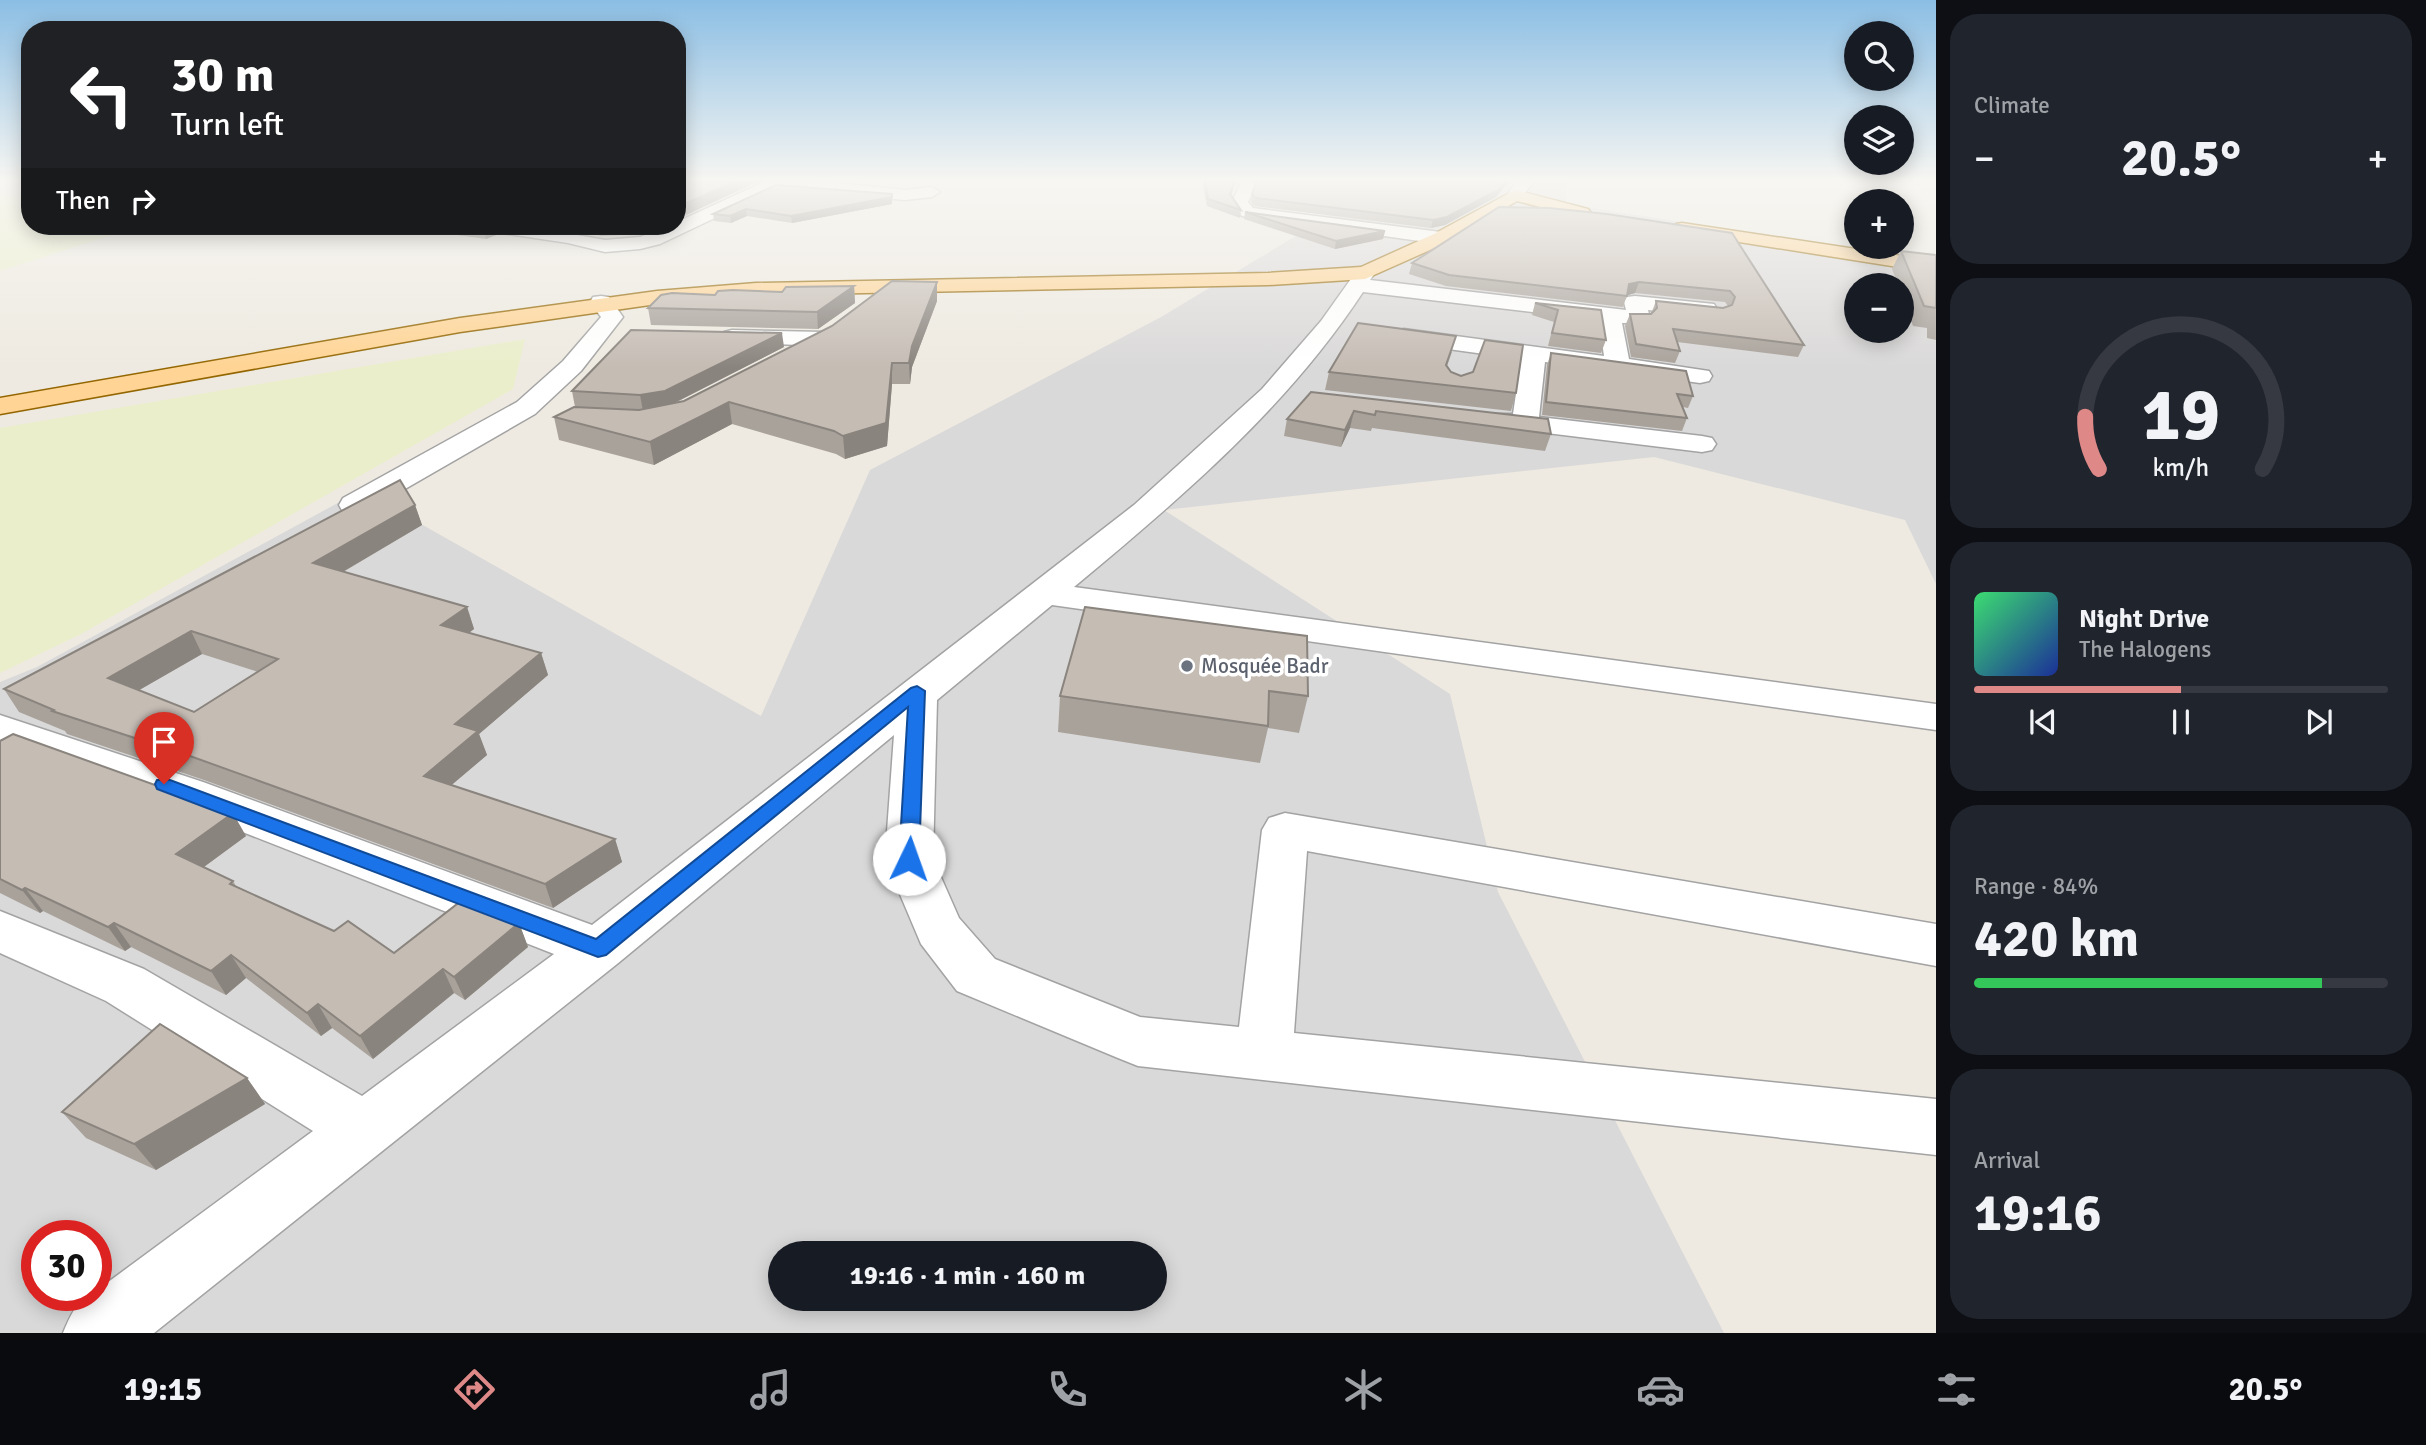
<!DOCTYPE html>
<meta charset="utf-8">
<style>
:root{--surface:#171b24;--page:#20242c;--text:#f1f3f6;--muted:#9ea1a6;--line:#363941;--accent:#de8887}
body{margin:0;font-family:Signika,sans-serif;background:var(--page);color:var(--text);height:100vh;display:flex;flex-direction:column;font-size:26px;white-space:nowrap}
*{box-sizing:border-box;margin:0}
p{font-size:23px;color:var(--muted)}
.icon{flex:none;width:38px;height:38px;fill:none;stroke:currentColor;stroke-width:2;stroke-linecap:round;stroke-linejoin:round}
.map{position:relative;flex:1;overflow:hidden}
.side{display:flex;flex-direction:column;gap:14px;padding:14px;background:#0d0f14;width:490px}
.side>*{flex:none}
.top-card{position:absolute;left:21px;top:21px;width:665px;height:214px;border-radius:28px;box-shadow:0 4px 18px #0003;background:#202124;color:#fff;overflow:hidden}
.tools{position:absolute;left:1844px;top:21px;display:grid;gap:14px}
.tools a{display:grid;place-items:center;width:70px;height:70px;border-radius:50%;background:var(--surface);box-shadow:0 4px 18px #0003;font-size:35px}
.speed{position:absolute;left:21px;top:1220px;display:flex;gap:14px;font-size:35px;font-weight:700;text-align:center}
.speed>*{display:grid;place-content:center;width:91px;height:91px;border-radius:50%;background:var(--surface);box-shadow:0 4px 18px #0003;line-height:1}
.speed .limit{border:10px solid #d22;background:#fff;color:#111}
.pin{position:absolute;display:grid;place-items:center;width:60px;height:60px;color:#fff;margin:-72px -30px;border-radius:50% 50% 50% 0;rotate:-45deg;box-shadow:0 0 7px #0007}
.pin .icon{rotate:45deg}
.me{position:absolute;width:77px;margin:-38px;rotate:3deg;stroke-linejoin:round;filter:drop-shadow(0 0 5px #0008)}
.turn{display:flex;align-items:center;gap:24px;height:147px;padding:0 35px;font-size:32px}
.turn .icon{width:91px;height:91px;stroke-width:2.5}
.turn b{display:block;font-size:49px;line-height:60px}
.then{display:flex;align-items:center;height:66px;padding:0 35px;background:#0003;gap:14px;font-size:26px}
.big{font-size:52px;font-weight:800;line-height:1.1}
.side .widget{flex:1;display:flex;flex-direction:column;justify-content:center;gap:10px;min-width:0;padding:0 24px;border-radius:28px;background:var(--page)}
.side .dial{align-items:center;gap:0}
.dial svg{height:182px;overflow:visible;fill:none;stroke:var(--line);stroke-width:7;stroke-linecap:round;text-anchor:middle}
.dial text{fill:var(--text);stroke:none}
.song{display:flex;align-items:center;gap:21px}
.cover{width:84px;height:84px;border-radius:10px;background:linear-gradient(135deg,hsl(140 70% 55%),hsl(230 70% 35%))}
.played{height:7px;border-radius:4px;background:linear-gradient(90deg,var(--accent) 50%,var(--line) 50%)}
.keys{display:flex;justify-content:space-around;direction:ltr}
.heat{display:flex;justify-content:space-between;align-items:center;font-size:38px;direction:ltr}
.charge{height:10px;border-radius:5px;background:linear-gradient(90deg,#34c759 84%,var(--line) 0)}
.trip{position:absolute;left:768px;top:1241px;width:399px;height:70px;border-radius:35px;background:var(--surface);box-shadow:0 4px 18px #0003;font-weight:800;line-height:70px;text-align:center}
.tab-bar{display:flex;height:112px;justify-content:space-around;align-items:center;background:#090b0e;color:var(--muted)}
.tab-bar .icon{width:49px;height:49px}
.tab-bar .selected{color:var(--accent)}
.tab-bar b{font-size:32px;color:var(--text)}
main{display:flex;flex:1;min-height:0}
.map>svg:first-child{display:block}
.residential{fill:#dad9d9;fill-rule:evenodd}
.farmland{fill:#eaeeca}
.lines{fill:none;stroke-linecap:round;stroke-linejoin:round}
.minor-casing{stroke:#a3a3a3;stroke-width:3}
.major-casing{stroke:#936600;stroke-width:3}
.minor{fill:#fff;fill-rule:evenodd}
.major{fill:#ffd494;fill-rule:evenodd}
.wall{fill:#a9a29b;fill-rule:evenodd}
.shaded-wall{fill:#8a847e}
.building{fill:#c5bcb4;stroke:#8a847e;stroke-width:2;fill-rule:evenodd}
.route{fill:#1a73e8;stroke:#114b97;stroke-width:2}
.worship-dot{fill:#6b7280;stroke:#fff;stroke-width:2.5}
.labels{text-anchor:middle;stroke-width:7;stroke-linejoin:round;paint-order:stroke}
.worship-label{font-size:21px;fill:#5b616d;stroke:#fff;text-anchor:start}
</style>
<main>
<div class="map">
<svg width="1936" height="1333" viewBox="0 0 1936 1333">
<rect width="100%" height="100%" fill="#eeeae1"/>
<!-- residential -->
<path class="residential" d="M 1316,181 L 1566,181 L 1566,204 L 1936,261 L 1936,584 L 1905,520 L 1654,457 L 1164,510 L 1450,694 L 1498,892 L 1724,1333 L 0,1333 L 0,682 L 37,667 L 356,493 L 382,502 L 761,716 L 870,470 L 1161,317 L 1326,218 ZM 1857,285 L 1902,285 L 1902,331 L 1857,331 ZM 37,1236 L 96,1236 L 96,1295 L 37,1295 ZM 780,1253 L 1155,1253 L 1155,1298 L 780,1298 Z"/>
<!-- farmland -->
<g class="farmland">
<path d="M 0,193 L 30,197 L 30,226 L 139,226 L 0,271 Z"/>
<path d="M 525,339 L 513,389 L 81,634 L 0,673 L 0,428 Z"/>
</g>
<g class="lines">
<!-- minor casing -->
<g class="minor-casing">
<g id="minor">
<path d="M 766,181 L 818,181 L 905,190 L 932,187 L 940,192 L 932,197 L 905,200 L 776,189 L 660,244 L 640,249 L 605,252 L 568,243 L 488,231 L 479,226 L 526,226 L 605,240 L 640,237 L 669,226 L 677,226 L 677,222 Z"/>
<path d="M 1237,181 L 1257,183 L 1248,202 L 1253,208 L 1441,232 L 1450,238 L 1441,244 L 1242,216 L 1231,203 L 1240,185 Z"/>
<path d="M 1517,181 L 1534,181 L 1521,198 L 1509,198 L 1507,195 Z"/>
<path d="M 1365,267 L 1372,269 L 1375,273 L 1370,280 L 1609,308 L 1626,310 L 1624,302 L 1627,297 L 1635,296 L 1714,304 L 1717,309 L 1714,314 L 1706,316 L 1648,310 L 1650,318 L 1647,323 L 1622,323 L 1629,359 L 1709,371 L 1712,376 L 1709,381 L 1700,383 L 1545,362 L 1539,417 L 1702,436 L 1712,438 L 1716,444 L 1712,450 L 1702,452 L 1489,426 L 1486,420 L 1489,414 L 1513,414 L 1521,359 L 1404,343 L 1396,341 L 1392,336 L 1396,331 L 1404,329 L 1604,356 L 1599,320 L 1363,292 C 1287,408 1180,499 1074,587 L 1936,704 L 1936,730 L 1052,605 L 937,700 L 933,859 L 959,918 L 995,959 L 1140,1017 L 1239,1027 L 1262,830 L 1269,818 L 1285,813 L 1936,924 L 1936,966 L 1307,851 L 1294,1033 L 1936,1099 L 1936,1155 L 1138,1066 L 1118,1058 L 957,991 L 921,944 L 885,859 L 894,735 L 617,964 L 154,1333 L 63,1333 C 70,1317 77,1297 96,1295 L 96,1291 L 313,1131 L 106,1001 L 0,953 L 0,911 L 144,969 L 362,1096 L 554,954 L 171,804 L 0,743 L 0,715 L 203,782 L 592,925 L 1134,505 L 1262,389 L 1321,321 L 1358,269 Z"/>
<path d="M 601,296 L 609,297 L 623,317 L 581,371 L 535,414 L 365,512 L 354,514 L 343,512 L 339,505 L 343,498 L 517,402 L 563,361 L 601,317 L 590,302 L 593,297 Z"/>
<path d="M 732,330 L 824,332 L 832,334 L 836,339 L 832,344 L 824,346 L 724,342 L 720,337 L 724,332 Z"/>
</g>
</g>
<!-- major casing -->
<g class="major-casing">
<g id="major">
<path d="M 1515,190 L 1588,209 L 1591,213 L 1582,218 L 1517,201 L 1448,242 L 1365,279 L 1268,285 L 756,295 L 657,304 L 460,332 L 0,414 L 0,398 L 460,318 L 657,291 L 756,283 L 1268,273 L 1361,267 L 1434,234 Z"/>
<path d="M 1682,223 L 1936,261 L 1936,273 L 1676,232 L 1673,228 L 1676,224 Z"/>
</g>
</g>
<!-- minor -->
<use href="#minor" class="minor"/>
<!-- major -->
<use href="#major" class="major"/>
</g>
<!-- wall -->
<g class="wall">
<path d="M 1204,181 L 1231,196 L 1241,210 L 1240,218 L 1207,206 L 1203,187 Z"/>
<path d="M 1257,181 L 1509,181 L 1496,197 L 1445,225 L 1431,228 L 1254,206 L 1251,202 L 1252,194 Z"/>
<path d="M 776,185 L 892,194 L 892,204 L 792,223 L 747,216 L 731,223 L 714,221 L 713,214 Z"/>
<path d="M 1245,212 L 1385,231 L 1383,239 L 1335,249 L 1244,219 Z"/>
<path d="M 392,226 L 494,226 L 496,235 L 486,239 Z"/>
<path d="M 570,226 L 656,226 L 639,234 L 601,236 Z"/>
<path d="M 1732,233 L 1804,345 L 1798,357 L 1677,342 L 1680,351 L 1675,363 L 1631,357 L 1625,326 L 1630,314 L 1651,314 L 1656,301 L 1723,308 L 1728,306 L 1725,302 L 1635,293 L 1627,295 L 1623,307 L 1446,286 L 1409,274 L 1412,263 Z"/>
<path d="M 1901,251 L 1936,255 L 1936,340 L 1927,338 L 1927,328 L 1913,326 L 1902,296 L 1902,285 L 1898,285 L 1892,269 Z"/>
<path d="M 854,286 L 855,303 L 818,329 L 651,325 L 648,308 L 715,295 L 782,292 Z"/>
<path d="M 937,301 L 912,367 L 910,384 L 892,384 L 887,446 L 845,459 L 836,454 L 732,424 L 654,465 L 559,440 L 554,417 L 575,407 L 572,391 L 784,347 L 675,403 L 684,401 Z"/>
<path d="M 1535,303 L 1601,310 L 1606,340 L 1601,353 L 1548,346 L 1554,322 L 1532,315 Z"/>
<path d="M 1452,352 L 1447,366 L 1451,372 L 1516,393 L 1511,411 L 1325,390 L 1329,372 Z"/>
<path d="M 1551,353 L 1693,396 L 1688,408 L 1683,407 L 1687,418 L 1682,431 L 1542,415 L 1547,365 Z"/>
<path d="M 1311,392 L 1551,434 L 1545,451 L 1372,428 L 1371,431 L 1350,428 L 1341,447 L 1284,436 L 1287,419 Z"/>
<path d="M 415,505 L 422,525 L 343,572 L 467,607 L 474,629 L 469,633 L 541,653 L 548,675 L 479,734 L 487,755 L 451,785 L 615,839 L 622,862 L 553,908 L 204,780 L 67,734 L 65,731 L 19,712 L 4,689 ZM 202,654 L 258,672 L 194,712 L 139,690 Z"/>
<path d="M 1085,607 L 1308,696 L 1299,733 L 1268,728 L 1260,763 L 1058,732 L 1060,696 Z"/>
<path d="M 0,741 L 246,836 L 204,867 L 233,881 L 236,886 L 334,931 L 394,953 L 519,923 L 528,947 L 465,1000 L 454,993 L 373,1059 L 332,1028 L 321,1036 L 246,978 L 226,995 L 131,947 L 125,951 L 43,911 L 40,913 L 0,893 Z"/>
<path d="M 247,1078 L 265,1104 L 156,1170 L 86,1138 L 62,1112 Z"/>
</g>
<!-- shaded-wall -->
<g class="shaded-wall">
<path d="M 737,181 L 759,181 L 680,218 L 677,218 L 677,207 Z"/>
<path d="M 1234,181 L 1236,181 L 1229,202 L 1230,194 Z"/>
<path d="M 1505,181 L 1509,181 L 1496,197 L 1445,225 L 1431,228 L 1433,220 Z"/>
<path d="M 892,197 L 892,204 L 792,223 L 791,216 Z"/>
<path d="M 746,209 L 747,216 L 731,223 L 730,216 Z"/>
<path d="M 489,226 L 494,226 L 496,235 L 486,239 L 483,228 Z"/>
<path d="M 638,226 L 656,226 L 639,234 Z"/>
<path d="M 1385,231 L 1383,239 L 1335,249 L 1336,241 Z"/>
<path d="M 937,282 L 937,301 L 912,367 L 910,384 L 909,363 L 912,346 Z"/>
<path d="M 1639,282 L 1635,293 L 1625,296 L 1629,284 Z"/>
<path d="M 854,286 L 855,303 L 818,329 L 817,312 Z"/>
<path d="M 782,333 L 784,347 L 668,406 L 643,411 L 640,395 Z"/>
<path d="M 892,363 L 892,384 L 887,446 L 845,459 L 843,436 Z"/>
<path d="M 729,402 L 732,424 L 654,465 L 650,442 Z"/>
<path d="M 1354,411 L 1350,428 L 1341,447 L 1345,430 Z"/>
<path d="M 415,505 L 422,525 L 322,584 L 313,563 Z"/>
<path d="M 467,607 L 474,629 L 449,647 L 441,625 Z"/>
<path d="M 191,631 L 202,654 L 122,700 L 108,678 Z"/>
<path d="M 541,653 L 548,675 L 479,734 L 487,755 L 434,800 L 424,776 L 455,724 Z"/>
<path d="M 233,813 L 246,836 L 190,877 L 176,854 Z"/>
<path d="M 615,839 L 622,862 L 553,908 L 545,884 Z"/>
<path d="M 25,888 L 43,911 L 40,913 L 22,890 Z"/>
<path d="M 114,923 L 131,947 L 125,951 L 108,927 Z"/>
<path d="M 519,923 L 528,947 L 465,1000 L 454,977 Z"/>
<path d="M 231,955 L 246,978 L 226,995 L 211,971 Z"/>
<path d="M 443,969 L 454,993 L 373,1059 L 360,1036 Z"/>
<path d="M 318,1004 L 332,1028 L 321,1036 L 307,1013 Z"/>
<path d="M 247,1078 L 265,1104 L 156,1170 L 134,1144 Z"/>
</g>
<!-- building -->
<g class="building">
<path d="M 677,181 L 737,181 L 677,207 Z"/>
<path d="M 1205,181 L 1234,181 L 1230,194 L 1241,210 L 1208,199 Z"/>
<path d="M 1257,181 L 1505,181 L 1498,190 L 1447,217 L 1433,220 L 1256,198 L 1252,194 Z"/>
<path d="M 776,185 L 892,194 L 892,197 L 791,216 L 746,209 L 730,216 L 713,214 Z"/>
<path d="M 1499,207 L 1549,208 L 1607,214 L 1732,233 L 1804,345 L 1673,329 L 1680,351 L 1636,344 L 1630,314 L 1651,314 L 1657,308 L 1656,301 L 1723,308 L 1732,305 L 1735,297 L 1730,291 L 1639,282 L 1629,284 L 1627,296 L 1449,275 L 1412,263 Z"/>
<path d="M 1245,212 L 1385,231 L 1336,241 Z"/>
<path d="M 466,226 L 489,226 L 483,228 Z"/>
<path d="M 1901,251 L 1936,255 L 1936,308 L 1924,306 Z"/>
<path d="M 892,281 L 937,282 L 912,346 L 909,363 L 892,363 L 886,423 L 843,436 L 834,431 L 729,402 L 650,442 L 554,417 L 574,407 L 639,410 L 684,401 L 832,326 Z"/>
<path d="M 854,286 L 817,312 L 648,308 L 661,295 L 672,293 L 715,295 L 718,291 L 733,290 L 782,292 L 786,287 Z"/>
<path d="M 1535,303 L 1601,310 L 1606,340 L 1552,333 L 1558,310 Z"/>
<path d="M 1358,323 L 1456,336 L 1446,365 L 1451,372 L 1461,376 L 1473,372 L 1485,340 L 1523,345 L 1516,393 L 1329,372 Z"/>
<path d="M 631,330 L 782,333 L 665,391 L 640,395 L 572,391 Z"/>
<path d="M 1551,353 L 1686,371 L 1693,396 L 1677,394 L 1687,418 L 1546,402 Z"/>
<path d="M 1311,392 L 1548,419 L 1551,434 L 1376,411 L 1375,415 L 1354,411 L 1345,430 L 1287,419 Z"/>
<path d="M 400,480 L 415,505 L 313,563 L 467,607 L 441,625 L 541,653 L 455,724 L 478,731 L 424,776 L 615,839 L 545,884 L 190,756 L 52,711 L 54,710 L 4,689 ZM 191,631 L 278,659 L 194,712 L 108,678 Z"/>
<path d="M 1085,607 L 1307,636 L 1308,696 L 1269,691 L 1268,726 L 1060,696 Z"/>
<path d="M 13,734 L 233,813 L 176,854 L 233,881 L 230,884 L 334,931 L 348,921 L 394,953 L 461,901 L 519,923 L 454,977 L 443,969 L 360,1036 L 318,1004 L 307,1013 L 231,955 L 211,971 L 114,923 L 108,927 L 25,888 L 22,890 L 0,879 L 0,741 Z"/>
<path d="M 160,1024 L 247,1078 L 134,1144 L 62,1112 Z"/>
</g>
<!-- sky -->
<linearGradient id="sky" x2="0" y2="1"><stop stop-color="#8bbee4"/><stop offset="0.49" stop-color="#f7f6f2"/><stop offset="1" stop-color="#f7f6f2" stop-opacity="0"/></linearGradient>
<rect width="1936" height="368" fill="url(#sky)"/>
<!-- route -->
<path class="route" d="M 917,686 L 925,691 L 919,859 L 916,864 L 909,866 L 902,864 L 899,859 L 908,707 L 606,955 L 598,957 L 157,789 L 155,784 L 157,780 L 170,780 L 596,939 L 911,688 Z"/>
<!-- markers -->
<circle class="worship-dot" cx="1187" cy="666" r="7"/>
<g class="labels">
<!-- worship labels -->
<g class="worship-label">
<text x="1201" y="673">Mosquée Badr</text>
</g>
</g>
</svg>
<div class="tools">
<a><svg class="icon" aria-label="search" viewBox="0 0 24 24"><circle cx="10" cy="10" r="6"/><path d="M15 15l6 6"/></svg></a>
<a><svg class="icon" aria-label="layers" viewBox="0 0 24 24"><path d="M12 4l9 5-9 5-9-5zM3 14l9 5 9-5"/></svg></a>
<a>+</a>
<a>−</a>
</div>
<div class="speed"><div class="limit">30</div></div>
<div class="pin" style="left:164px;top:784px;background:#d93025"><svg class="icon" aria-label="arrive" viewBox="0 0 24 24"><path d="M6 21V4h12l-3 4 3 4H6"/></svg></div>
<svg class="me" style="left:909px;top:859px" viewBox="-20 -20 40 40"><circle r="19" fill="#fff"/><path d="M0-13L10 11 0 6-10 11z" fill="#1a73e8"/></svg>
<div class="trip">19:16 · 1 min · 160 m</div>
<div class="top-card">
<div class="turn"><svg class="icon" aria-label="left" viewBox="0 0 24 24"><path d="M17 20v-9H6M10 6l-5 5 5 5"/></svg><div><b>30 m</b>Turn left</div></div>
<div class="then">Then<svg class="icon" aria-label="right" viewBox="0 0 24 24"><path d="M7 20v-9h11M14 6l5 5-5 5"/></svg></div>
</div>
</div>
<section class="side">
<div class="widget"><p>Climate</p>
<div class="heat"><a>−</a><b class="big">20.5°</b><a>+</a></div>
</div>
<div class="widget dial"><svg viewBox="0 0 100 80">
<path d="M14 69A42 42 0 1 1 86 69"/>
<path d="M14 69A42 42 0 0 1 8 46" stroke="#de8887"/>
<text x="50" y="56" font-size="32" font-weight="700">19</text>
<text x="50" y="72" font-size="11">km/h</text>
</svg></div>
<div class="widget">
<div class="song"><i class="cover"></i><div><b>Night Drive</b><p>The Halogens</p></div></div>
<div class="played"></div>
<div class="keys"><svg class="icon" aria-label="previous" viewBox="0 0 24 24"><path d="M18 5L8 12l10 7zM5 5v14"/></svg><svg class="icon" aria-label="pause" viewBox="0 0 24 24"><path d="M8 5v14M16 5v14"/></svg><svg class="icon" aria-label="next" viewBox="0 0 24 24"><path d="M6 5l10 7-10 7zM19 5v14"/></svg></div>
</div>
<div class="widget"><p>Range · 84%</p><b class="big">420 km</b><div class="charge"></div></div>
<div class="widget"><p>Arrival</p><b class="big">19:16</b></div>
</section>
</main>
<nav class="tab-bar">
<b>19:15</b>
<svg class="icon selected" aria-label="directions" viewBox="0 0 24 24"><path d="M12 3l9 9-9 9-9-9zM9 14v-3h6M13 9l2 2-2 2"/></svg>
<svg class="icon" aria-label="music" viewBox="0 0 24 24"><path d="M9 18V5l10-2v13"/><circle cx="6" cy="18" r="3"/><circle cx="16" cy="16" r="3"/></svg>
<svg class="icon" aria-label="phone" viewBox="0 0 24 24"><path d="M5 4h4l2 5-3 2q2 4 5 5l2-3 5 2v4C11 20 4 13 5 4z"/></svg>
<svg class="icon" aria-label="climate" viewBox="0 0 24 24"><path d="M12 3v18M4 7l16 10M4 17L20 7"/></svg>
<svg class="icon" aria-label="car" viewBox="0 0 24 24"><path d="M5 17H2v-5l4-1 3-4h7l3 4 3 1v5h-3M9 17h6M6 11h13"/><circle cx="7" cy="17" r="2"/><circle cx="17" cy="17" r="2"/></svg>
<svg class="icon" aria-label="filters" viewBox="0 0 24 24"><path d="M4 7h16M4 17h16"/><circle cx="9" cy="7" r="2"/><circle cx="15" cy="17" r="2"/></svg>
<b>20.5°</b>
</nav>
